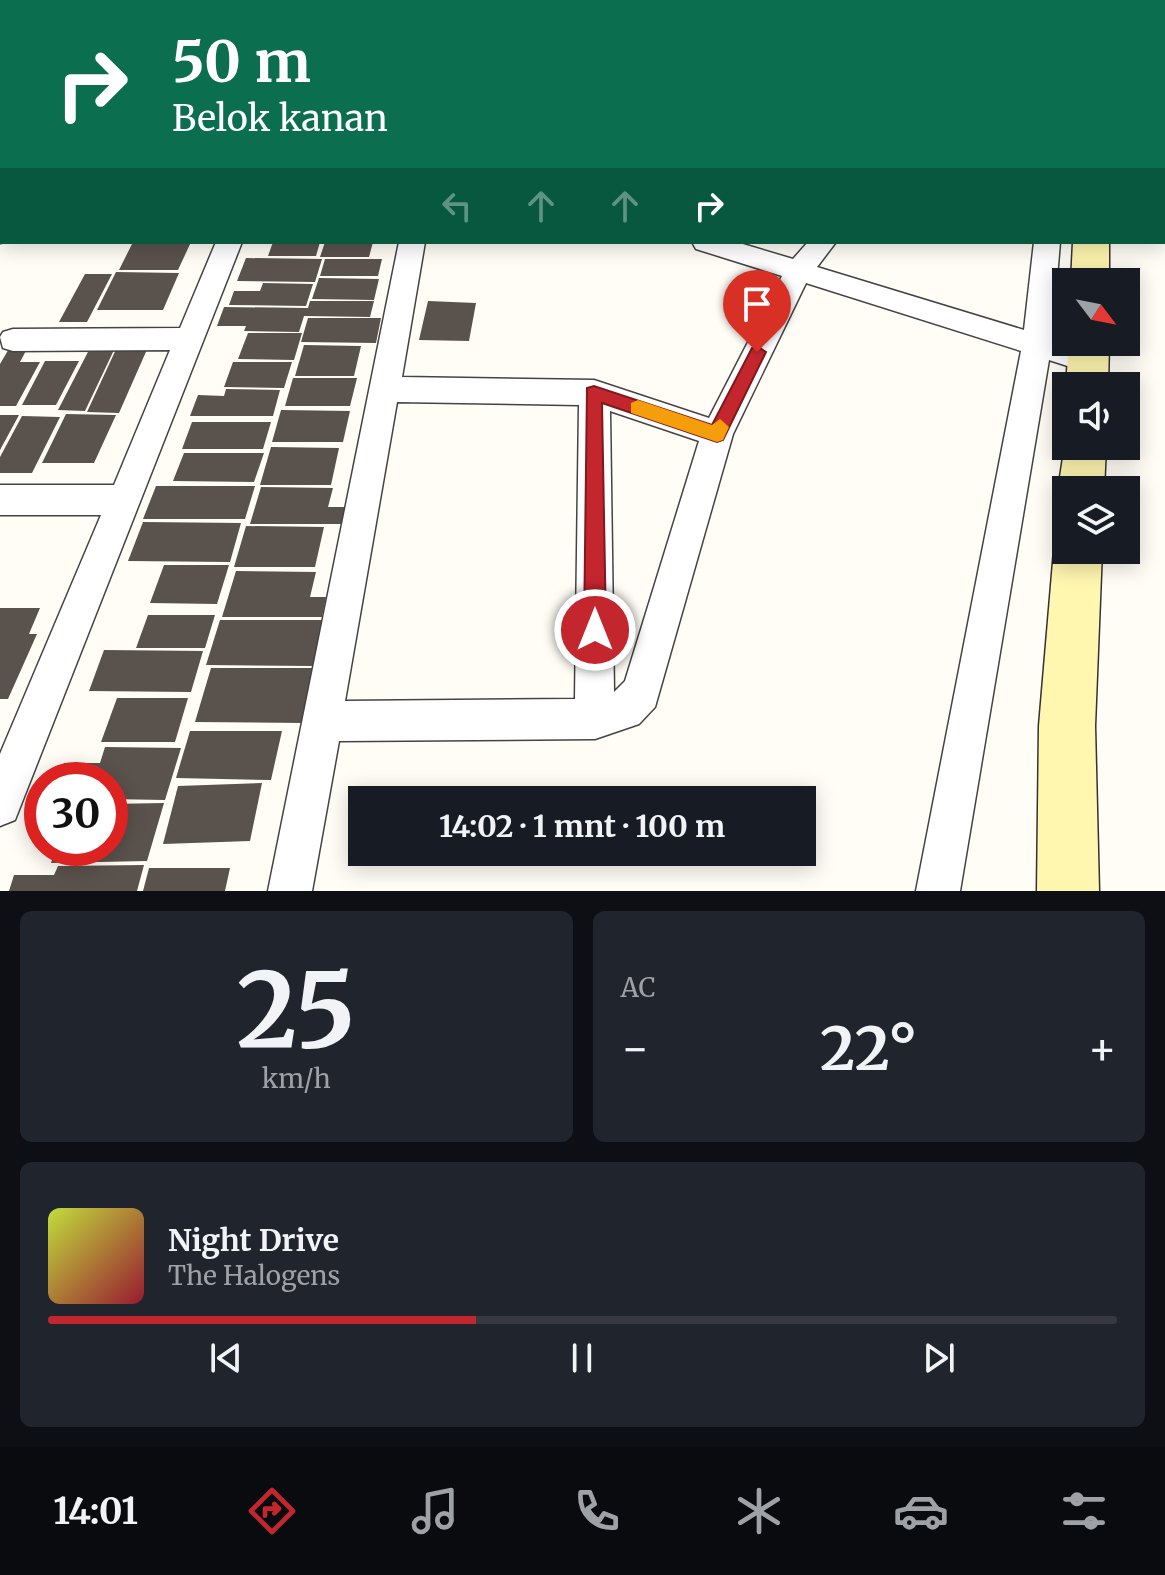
<!DOCTYPE html>
<html lang="id">
<meta charset="utf-8">
<style>
:root{--surface:#171b24;--page:#20242c;--text:#f1f3f6;--muted:#9ea1a6;--line:#363941;--accent:#c4262e}
body{margin:0;font-family:Merriweather,serif;background:var(--page);color:var(--text);height:100vh;display:flex;flex-direction:column;font-size:30px;white-space:nowrap}
*{box-sizing:border-box;margin:0}
p{font-size:26px;color:var(--muted)}
.icon{flex:none;width:44px;height:44px;fill:none;stroke:currentColor;stroke-width:2;stroke-linecap:round;stroke-linejoin:round}
.map{position:relative;height:891px;overflow:hidden}
.drawer{display:flex;flex-direction:column;gap:20px;padding:20px;background:#0d0f14;flex:1}
.drawer>*{flex:none}
.guide{position:absolute;left:0px;top:0px;width:1166px;height:244px;box-shadow:0 4px 20px #0003;background:#0b6e4f;color:#fff;overflow:hidden}
.needle{width:52px;rotate:122deg}
.tools{position:absolute;left:1052px;top:268px;display:grid;gap:16px}
.tools a{display:grid;place-items:center;width:88px;height:88px;border-radius:0px;background:var(--surface);box-shadow:0 4px 20px #0003;font-size:40px}
.speed{position:absolute;left:24px;top:762px;display:flex;gap:16px;font-size:40px;font-weight:700;text-align:center}
.speed>*{display:grid;place-content:center;width:104px;height:104px;border-radius:50%;background:var(--surface);box-shadow:0 4px 20px #0003;line-height:1}
.speed .limit{border:12px solid #d22;background:#fff;color:#111}
.pin{position:absolute;display:grid;place-items:center;width:68px;height:68px;color:#fff;margin:-82px -34px;border-radius:50% 50% 50% 0;rotate:-45deg;box-shadow:0 0 8px #0007}
.pin .icon{rotate:45deg}
.me{position:absolute;width:88px;margin:-44px;rotate:0deg;stroke-linejoin:round;filter:drop-shadow(0 0 6px #0008)}
.turn{display:flex;align-items:center;gap:28px;height:168px;padding:0 40px;font-size:36px}
.turn .icon{width:104px;height:104px;stroke-width:2.5}
.turn b{display:block;font-size:56px;line-height:68px}
.lanes{display:flex;align-items:center;height:76px;padding:0 40px;background:#0003;justify-content:center;gap:40px;direction:ltr}
.lanes .off{opacity:.35}
.big{font-size:60px;font-weight:700;line-height:1.1}
.drawer .card{flex:1;display:flex;flex-direction:column;justify-content:center;gap:12px;min-width:0;padding:0 28px;border-radius:12px;background:var(--page)}
.drawer .dial{align-items:center;gap:0}
.dial b{font-size:104px;line-height:1}
.song{display:flex;align-items:center;gap:24px}
.cover{width:96px;height:96px;border-radius:12px;background:linear-gradient(135deg,hsl(70 70% 55%),hsl(350 70% 35%))}
.played{height:8px;border-radius:4px;background:linear-gradient(90deg,var(--accent) 40%,var(--line) 40%)}
.keys{display:flex;justify-content:space-around;direction:ltr}
.heat{display:flex;justify-content:space-between;align-items:center;font-size:44px;direction:ltr}
.drawer .tiles{flex:1;display:grid;gap:20px;grid-template-columns:1fr 1fr}
.card:last-child{grid-column:span 2}
.trip{position:absolute;left:348px;top:786px;width:468px;height:80px;border-radius:0px;background:var(--surface);box-shadow:0 4px 20px #0003;font-weight:700;line-height:80px;text-align:center}
.menu{display:flex;height:128px;justify-content:space-around;align-items:center;background:#090b0e;color:var(--muted)}
.menu .icon{width:56px;height:56px}
.menu .on{color:var(--accent)}
.menu b{font-size:36px;color:var(--text)}
.map>svg:first-child{display:block}
.building{fill:#5a524d}
.lines{fill:none;stroke-linecap:round;stroke-linejoin:round}
.street-casing{stroke:#444;stroke-width:3}
.secondary-casing{stroke:#333;stroke-width:3}
.street{fill:#fff;fill-rule:evenodd}
.secondary{fill:#fff6b0;fill-rule:evenodd}
.route{fill:#c4262e;stroke:#7f191e;stroke-width:2}
.slow{fill:#f59e0b}
</style>
<div class="map">
<svg width="1165" height="891" viewBox="0 0 1165 891">
<rect width="100%" height="100%" fill="#fffdf5"/>
<!-- building -->
<g class="building">
<path d="M 133,242 L 191,242 L 178,270 L 119,270 Z"/>
<path d="M 273,242 L 320,242 L 316,256 L 268,256 Z"/>
<path d="M 325,242 L 373,242 L 369,257 L 320,257 Z"/>
<path d="M 246,258 L 322,259 L 315,282 L 237,281 Z"/>
<path d="M 325,259 L 382,259 L 378,276 L 320,276 Z"/>
<path d="M 116,272 L 179,273 L 163,310 L 97,310 Z"/>
<path d="M 85,274 L 112,274 L 87,322 L 59,322 Z"/>
<path d="M 319,278 L 379,279 L 374,300 L 312,299 Z"/>
<path d="M 263,283 L 313,284 L 306,306 L 229,305 L 234,291 L 260,291 Z"/>
<path d="M 310,301 L 374,301 L 370,317 L 304,316 L 299,332 L 244,331 L 246,326 L 217,326 L 224,307 L 308,308 Z"/>
<path d="M 428,301 L 476,303 L 469,341 L 419,340 Z"/>
<path d="M 308,318 L 381,318 L 376,343 L 301,342 Z"/>
<path d="M 248,333 L 302,333 L 294,360 L 238,359 Z"/>
<path d="M 118,345 L 149,345 L 119,413 L 87,412 Z"/>
<path d="M 304,345 L 361,346 L 354,376 L 295,376 Z"/>
<path d="M 10,347 L 28,347 L 20,362 L 40,362 L 16,406 L 0,406 L 0,364 Z"/>
<path d="M 89,350 L 114,350 L 85,411 L 58,410 Z"/>
<path d="M 45,361 L 79,361 L 56,405 L 22,405 Z"/>
<path d="M 233,362 L 292,362 L 284,388 L 224,387 Z"/>
<path d="M 293,378 L 357,378 L 350,406 L 285,406 Z"/>
<path d="M 226,389 L 280,390 L 273,416 L 190,416 L 198,395 L 224,396 Z"/>
<path d="M 281,410 L 350,411 L 343,442 L 272,442 Z"/>
<path d="M 66,414 L 116,415 L 94,463 L 42,463 Z"/>
<path d="M 0,415 L 19,415 L 0,450 Z"/>
<path d="M 22,416 L 60,417 L 32,473 L 0,473 L 0,457 Z"/>
<path d="M 192,422 L 271,422 L 263,449 L 182,449 Z"/>
<path d="M 271,447 L 339,448 L 331,485 L 260,485 Z"/>
<path d="M 184,453 L 264,453 L 254,482 L 173,481 Z"/>
<path d="M 156,486 L 255,486 L 245,519 L 143,519 Z"/>
<path d="M 261,487 L 333,488 L 328,507 L 346,507 L 343,524 L 250,524 Z"/>
<path d="M 143,522 L 241,523 L 230,562 L 128,561 Z"/>
<path d="M 246,526 L 324,527 L 315,567 L 234,567 Z"/>
<path d="M 164,565 L 229,565 L 217,604 L 150,603 Z"/>
<path d="M 236,571 L 316,572 L 310,597 L 326,597 L 322,617 L 222,617 Z"/>
<path d="M 0,608 L 40,608 L 29,634 L 37,634 L 8,699 L 0,699 Z"/>
<path d="M 148,615 L 215,615 L 205,648 L 136,648 Z"/>
<path d="M 220,620 L 323,620 L 313,666 L 206,665 Z"/>
<path d="M 104,650 L 203,651 L 191,692 L 89,691 Z"/>
<path d="M 211,668 L 315,668 L 304,723 L 195,722 Z"/>
<path d="M 117,698 L 188,698 L 175,742 L 101,742 Z"/>
<path d="M 190,731 L 282,731 L 271,780 L 176,778 Z"/>
<path d="M 105,747 L 181,748 L 165,800 L 110,799 L 110,780 L 57,780 L 64,763 L 100,763 Z"/>
<path d="M 262,783 L 250,841 L 163,844 L 178,786 Z"/>
<path d="M 164,803 L 147,861 L 51,863 L 56,848 L 110,848 L 110,804 Z"/>
<path d="M 144,865 L 137,891 L 9,891 L 14,875 L 54,875 L 58,866 Z"/>
<path d="M 149,868 L 230,868 L 225,891 L 143,891 Z"/>
</g>
<g class="lines">
<!-- street casing -->
<g class="street-casing">
<g id="street">
<path d="M 26,0 L 48,0 L 24,2 Z"/>
<path d="M 172,0 L 194,0 L 196,2 L 174,2 Z"/>
<path d="M 702,0 L 723,0 L 700,2 Z"/>
<path d="M 2,11 L 2,23 L 0,24 L 0,12 Z"/>
<path d="M 1164,77 L 1165,77 L 1165,102 L 1164,101 Z"/>
<path d="M 2,89 L 2,103 L 0,104 L 0,90 Z"/>
<path d="M 216,242 L 242,242 L 15,820 L 0,826 L 0,754 L 101,515 L 0,515 L 0,485 L 114,485 L 170,350 L 13,351 L 3,348 L 0,337 L 3,332 L 13,329 L 180,328 Z"/>
<path d="M 399,242 L 425,242 L 402,377 L 594,380 L 709,418 L 782,276 L 696,249 L 692,242 L 736,242 L 793,259 L 808,242 L 836,242 L 817,267 L 1024,330 L 1034,242 L 1060,242 L 1052,338 L 1099,353 L 1104,361 L 1099,369 L 1089,373 L 1049,360 L 960,891 L 916,891 L 1021,351 L 806,283 L 733,434 L 655,707 L 639,724 L 595,739 L 339,741 L 312,891 L 268,891 ZM 397,402 L 579,405 L 575,699 L 345,701 ZM 610,411 L 699,441 L 625,681 L 614,692 Z"/>
</g>
</g>
<!-- secondary casing -->
<g class="secondary-casing">
<g id="secondary">
<path d="M 364,0 L 392,0 L 363,2 Z"/>
<path d="M 835,0 L 867,0 L 868,2 L 836,2 Z"/>
<path d="M 1000,0 L 1027,0 L 999,2 Z"/>
<rect x="1042" y="0" width="26" height="2"/>
<path d="M 0,218 L 5,242 L 0,243 Z"/>
<path d="M 1073,242 L 1109,242 L 1109,282 L 1071,282 Z"/>
<path d="M 1069,342 L 1109,342 L 1108,386 L 1066,386 Z"/>
<path d="M 1066,438 L 1066,446 L 1106,446 L 1104,490 L 1066,490 L 1066,505 L 1058,490 Z"/>
<path d="M 1066,532 L 1066,550 L 1102,550 L 1095,726 L 1099,891 L 1037,891 L 1039,726 L 1054,550 L 1061,534 Z"/>
</g>
</g>
<!-- street -->
<use href="#street" class="street"/>
<!-- secondary -->
<use href="#secondary" class="secondary"/>
</g>
<!-- route -->
<path class="route" d="M 757,346 L 766,352 L 723,440 L 717,442 L 602,403 L 606,630 L 603,638 L 595,641 L 587,638 L 584,630 L 587,388 L 594,386 L 712,425 L 752,348 Z"/>
<!-- slow -->
<path class="slow" d="M 638,400 L 712,425 L 720,419 L 729,427 L 723,440 L 717,442 L 631,413 L 631,403 Z"/>
</svg>
<div class="tools">
<a><svg class="needle" viewBox="-14 -14 28 28"><path d="M0-13l5 13h-10z" fill="#e53935"/><path d="M0 13l5-13h-10z" fill="#9ea1a6"/></svg></a>
<a><svg class="icon" aria-label="sound" viewBox="0 0 24 24"><path d="M4 9h4l5-4v14l-5-4H4zM17 9q2 3 0 6"/></svg></a>
<a><svg class="icon" aria-label="layers" viewBox="0 0 24 24"><path d="M12 4l9 5-9 5-9-5zM3 14l9 5 9-5"/></svg></a>
</div>
<div class="speed"><div class="limit">30</div></div>
<div class="pin" style="left:757px;top:352px;background:#d93025"><svg class="icon" aria-label="arrive" viewBox="0 0 24 24"><path d="M6 21V4h12l-3 4 3 4H6"/></svg></div>
<svg class="me" style="left:595px;top:630px" viewBox="-20 -20 40 40"><circle r="17" fill="#c4262e" stroke="#fff" stroke-width="3"/><path d="M0-11L8 9 0 5-8 9z" fill="#fff"/></svg>
<div class="trip">14:02 · 1 mnt · 100 m</div>
<div class="guide">
<div class="turn"><svg class="icon" aria-label="right" viewBox="0 0 24 24"><path d="M7 20v-9h11M14 6l5 5-5 5"/></svg><div><b>50 m</b>Belok kanan</div></div>
<div class="lanes"><svg class="icon off" aria-label="left" viewBox="0 0 24 24"><path d="M17 20v-9H6M10 6l-5 5 5 5"/></svg><svg class="icon off" aria-label="ahead" viewBox="0 0 24 24"><path d="M12 20V5M6 11l6-6 6 6"/></svg><svg class="icon off" aria-label="ahead" viewBox="0 0 24 24"><path d="M12 20V5M6 11l6-6 6 6"/></svg><svg class="icon" aria-label="right" viewBox="0 0 24 24"><path d="M7 20v-9h11M14 6l5 5-5 5"/></svg></div>
</div>
</div>
<section class="drawer">
<div class="tiles">
<div class="card dial"><b>25</b><p>km/h</p></div>
<div class="card"><p>AC</p>
<div class="heat"><a>−</a><b class="big">22°</b><a>+</a></div>
</div>
<div class="card">
<div class="song"><i class="cover"></i><div><b>Night Drive</b><p>The Halogens</p></div></div>
<div class="played"></div>
<div class="keys"><svg class="icon" aria-label="previous" viewBox="0 0 24 24"><path d="M18 5L8 12l10 7zM5 5v14"/></svg><svg class="icon" aria-label="pause" viewBox="0 0 24 24"><path d="M8 5v14M16 5v14"/></svg><svg class="icon" aria-label="next" viewBox="0 0 24 24"><path d="M6 5l10 7-10 7zM19 5v14"/></svg></div>
</div>
</div>
</section>
<nav class="menu">
<b>14:01</b>
<svg class="icon on" aria-label="directions" viewBox="0 0 24 24"><path d="M12 3l9 9-9 9-9-9zM9 14v-3h6M13 9l2 2-2 2"/></svg>
<svg class="icon" aria-label="music" viewBox="0 0 24 24"><path d="M9 18V5l10-2v13"/><circle cx="6" cy="18" r="3"/><circle cx="16" cy="16" r="3"/></svg>
<svg class="icon" aria-label="phone" viewBox="0 0 24 24"><path d="M5 4h4l2 5-3 2q2 4 5 5l2-3 5 2v4C11 20 4 13 5 4z"/></svg>
<svg class="icon" aria-label="climate" viewBox="0 0 24 24"><path d="M12 3v18M4 7l16 10M4 17L20 7"/></svg>
<svg class="icon" aria-label="car" viewBox="0 0 24 24"><path d="M5 17H2v-5l4-1 3-4h7l3 4 3 1v5h-3M9 17h6M6 11h13"/><circle cx="7" cy="17" r="2"/><circle cx="17" cy="17" r="2"/></svg>
<svg class="icon" aria-label="filters" viewBox="0 0 24 24"><path d="M4 7h16M4 17h16"/><circle cx="9" cy="7" r="2"/><circle cx="15" cy="17" r="2"/></svg>
</nav>
